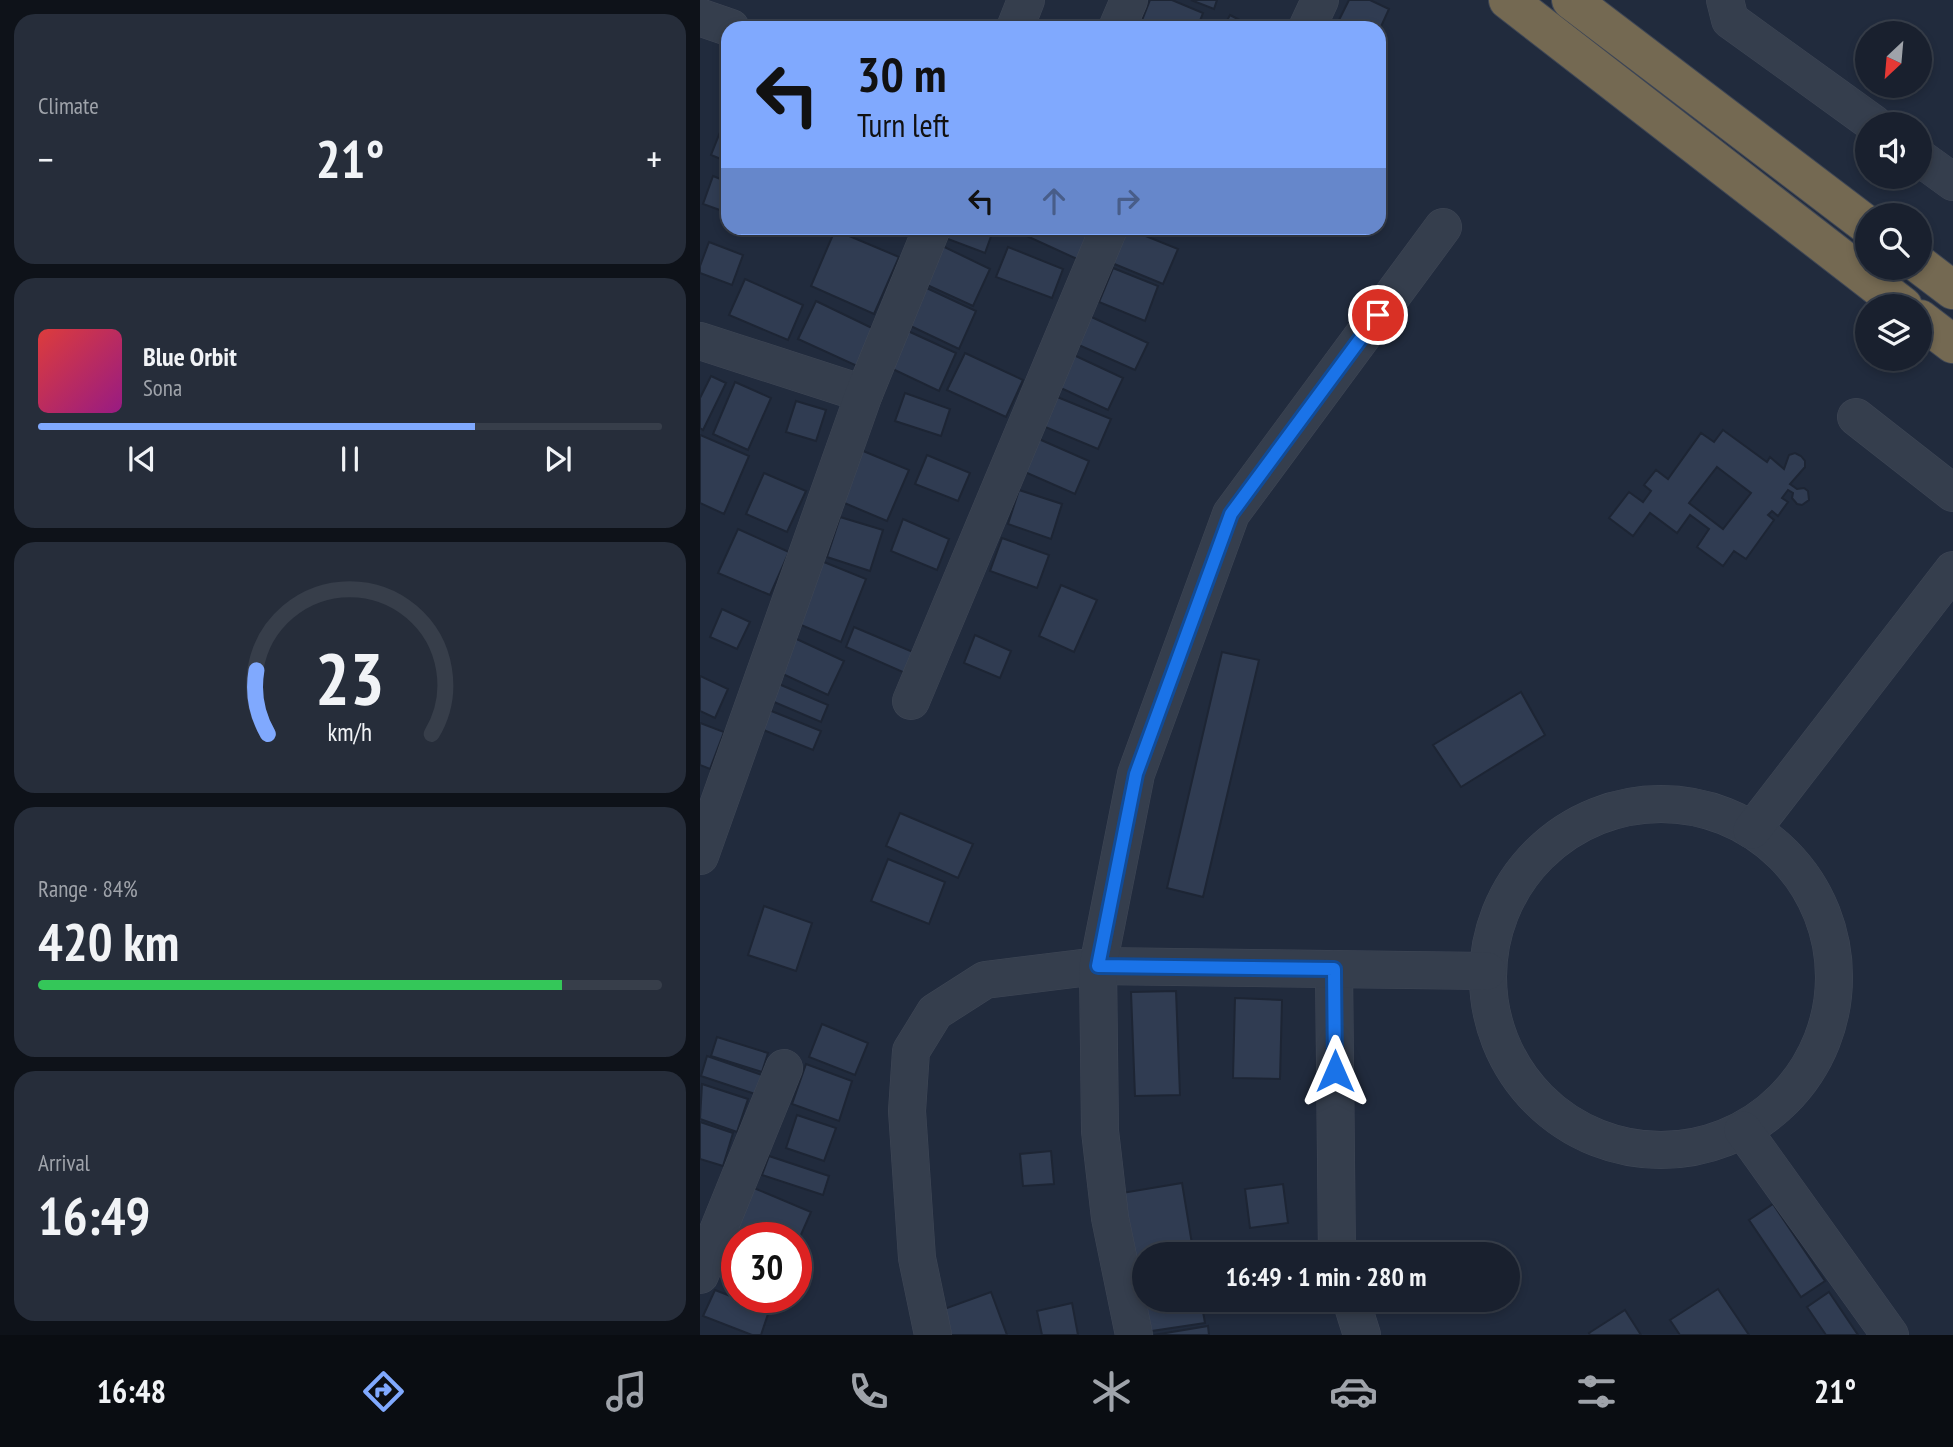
<!DOCTYPE html>
<meta charset="utf-8">
<style>
:root{--surface:#19202e;--page:#262d3a;--text:#f1f3f6;--muted:#9fa3aa;--line:#373e4a;--accent:#80a9fe}
body{margin:0;font-family:"PT Sans Narrow",sans-serif;background:var(--page);color:var(--text);height:100vh;display:flex;flex-direction:column;font-size:26px;white-space:nowrap}
*{box-sizing:border-box;margin:0}
p{font-size:23px;color:var(--muted)}
.icon{flex:none;width:38px;height:38px;fill:none;stroke:currentColor;stroke-width:2;stroke-linecap:round;stroke-linejoin:round}
.map{position:relative;flex:1;overflow:hidden}
.drawer{display:flex;flex-direction:column;gap:14px;padding:14px;background:#0e1219;width:700px}
.drawer>*{flex:none}
.top-card{position:absolute;left:21px;top:21px;width:665px;height:214px;border-radius:21px;box-shadow:0 4px 10px #0003,0 0 0 2px var(--line);background:#80a9fe;color:#111;overflow:hidden}
.needle{width:46px;rotate:206deg}
.buttons{position:absolute;left:1155px;top:21px;display:grid;gap:14px}
.buttons a{display:grid;place-items:center;width:77px;height:77px;border-radius:50%;background:var(--surface);box-shadow:0 4px 10px #0003,0 0 0 2px var(--line);font-size:35px}
.speed{position:absolute;left:21px;top:1222px;display:flex;gap:14px;font-size:35px;font-weight:700;text-align:center}
.speed>*{display:grid;place-content:center;width:91px;height:91px;border-radius:50%;background:var(--surface);box-shadow:0 4px 10px #0003,0 0 0 2px var(--line);line-height:1}
.speed .limit{border:10px solid #d22;background:#fff;color:#111}
.pin{position:absolute;display:grid;place-items:center;width:60px;height:60px;color:#fff;margin:-30px;border:4px solid #fff;border-radius:50%;box-shadow:0 2px 7px #0007}
.me{position:absolute;width:77px;margin:-38px;rotate:0deg;stroke-linejoin:round;filter:drop-shadow(0 0 5px #0008)}
.turn{display:flex;align-items:center;gap:24px;height:147px;padding:0 21px;font-size:32px}
.turn .icon{width:91px;height:91px;stroke-width:2.5}
.turn b{display:block;font-size:49px;line-height:60px}
.lanes{display:flex;align-items:center;height:66px;padding:0 21px;background:#0003;justify-content:center;gap:35px;direction:ltr}
.lanes .off{opacity:.35}
.big{font-size:52px;font-weight:700;line-height:1.1}
.drawer .widget{flex:1;display:flex;flex-direction:column;justify-content:center;gap:10px;min-width:0;padding:0 24px;border-radius:21px;background:var(--page)}
.drawer .dial{align-items:center;gap:0}
.dial svg{height:182px;overflow:visible;fill:none;stroke:var(--line);stroke-width:7;stroke-linecap:round;text-anchor:middle}
.dial text{fill:var(--text);stroke:none}
.song{display:flex;align-items:center;gap:21px}
.cover{width:84px;height:84px;border-radius:10px;background:linear-gradient(135deg,hsl(0 70% 55%),hsl(310 70% 35%))}
.played{height:7px;border-radius:4px;background:linear-gradient(90deg,var(--accent) 70%,var(--line) 70%)}
.keys{display:flex;justify-content:space-around;direction:ltr}
.heat{display:flex;justify-content:space-between;align-items:center;font-size:38px;direction:ltr}
.charge{height:10px;border-radius:5px;background:linear-gradient(90deg,#34c759 84%,var(--line) 0)}
.trip{position:absolute;left:432px;top:1242px;width:388px;height:70px;border-radius:35px;background:var(--surface);box-shadow:0 4px 10px #0003,0 0 0 2px var(--line);font-weight:700;line-height:70px;text-align:center}
.menu{display:flex;height:112px;justify-content:space-around;align-items:center;background:#0a0d12;color:var(--muted)}
.menu .icon{width:49px;height:49px}
.menu .current{color:var(--accent)}
.menu b{font-size:32px;color:var(--text)}
main{display:flex;flex:1;min-height:0}
.map>svg:first-child{display:block}
.building{fill:#303c52;stroke:#1d2534;stroke-width:2;fill-rule:evenodd}
.lines{fill:none;stroke-linecap:round;stroke-linejoin:round}
.minor-casing{stroke:#3f4756;stroke-width:38}
.highway-casing{stroke:#3e4655;stroke-width:40}
.minor{stroke:#353e4d;stroke-width:37}
.highway{stroke:#746952;stroke-width:38}
.route-casing{stroke:#114b97;stroke-width:18}
.route{stroke:#1a73e8;stroke-width:12}
</style>
<main>
<section class="drawer">
<div class="widget"><p>Climate</p>
<div class="heat"><a>−</a><b class="big">21°</b><a>+</a></div>
</div>
<div class="widget">
<div class="song"><i class="cover"></i><div><b>Blue Orbit</b><p>Sona</p></div></div>
<div class="played"></div>
<div class="keys"><svg class="icon" aria-label="previous" viewBox="0 0 24 24"><path d="M18 5L8 12l10 7zM5 5v14"/></svg><svg class="icon" aria-label="pause" viewBox="0 0 24 24"><path d="M8 5v14M16 5v14"/></svg><svg class="icon" aria-label="next" viewBox="0 0 24 24"><path d="M6 5l10 7-10 7zM19 5v14"/></svg></div>
</div>
<div class="widget dial"><svg viewBox="0 0 100 80">
<path d="M14 69A42 42 0 1 1 86 69"/>
<path d="M14 69A42 42 0 0 1 9 41" stroke="#80a9fe"/>
<text x="50" y="56" font-size="32" font-weight="700">23</text>
<text x="50" y="72" font-size="11">km/h</text>
</svg></div>
<div class="widget"><p>Range · 84%</p><b class="big">420 km</b><div class="charge"></div></div>
<div class="widget"><p>Arrival</p><b class="big">16:49</b></div>
</section>
<div class="map">
<svg width="1253" height="1335" viewBox="0 0 1253 1335">
<rect width="100%" height="100%" fill="#212b3d"/>
<!-- building -->
<g class="building">
<path d="M 450,0 L 472,0 L 503,13 L 497,28 L 439,28 Z"/>
<path d="M 491,0 L 517,0 L 514,9 Z"/>
<path d="M 649,0 L 670,0 L 689,9 L 679,31 L 679,28 L 635,28 Z"/>
<path d="M 530,15 L 555,28 L 523,28 Z"/>
<path d="M 28,112 L 28,162 L 11,155 Z"/>
<path d="M 13,176 L 28,182 L 28,213 L 3,204 Z"/>
<path d="M 244,228 L 294,228 L 285,253 L 240,236 Z"/>
<path d="M 320,228 L 392,228 L 377,259 L 318,232 Z"/>
<path d="M 426,228 L 478,249 L 463,284 L 407,261 Z"/>
<path d="M 135,230 L 199,257 L 174,314 L 111,286 Z"/>
<path d="M 232,241 L 290,269 L 273,306 L 214,279 Z"/>
<path d="M 9,242 L 43,255 L 32,285 L 0,273 L 0,266 Z"/>
<path d="M 308,247 L 363,269 L 352,298 L 296,277 Z"/>
<path d="M 413,268 L 458,286 L 445,321 L 399,302 Z"/>
<path d="M 45,279 L 103,305 L 88,340 L 29,315 Z"/>
<path d="M 218,284 L 276,311 L 259,349 L 200,321 Z"/>
<path d="M 116,301 L 174,329 L 157,366 L 98,339 Z"/>
<path d="M 385,314 L 448,343 L 435,370 L 372,342 Z"/>
<path d="M 197,326 L 256,353 L 239,391 L 180,363 Z"/>
<path d="M 363,350 L 423,378 L 408,410 L 348,382 Z"/>
<path d="M 265,353 L 323,380 L 306,417 L 247,390 Z"/>
<path d="M 11,376 L 26,383 L 3,430 L 0,428 L 0,398 Z"/>
<path d="M 35,382 L 71,398 L 48,450 L 13,434 Z"/>
<path d="M 205,393 L 250,409 L 241,436 L 195,421 Z"/>
<path d="M 350,394 L 411,419 L 398,449 L 338,424 Z"/>
<path d="M 96,401 L 126,410 L 116,441 L 86,432 Z"/>
<path d="M 1023,430 L 1067,462 L 1070,457 L 1084,469 L 1089,455 L 1095,453 L 1101,456 L 1105,461 L 1105,467 L 1090,484 L 1097,489 L 1104,488 L 1108,491 L 1109,500 L 1102,505 L 1097,504 L 1092,498 L 1093,493 L 1088,490 L 1082,498 L 1088,502 L 1078,516 L 1072,511 L 1068,515 L 1074,520 L 1046,559 L 1034,551 L 1023,566 L 997,547 L 1009,529 L 990,515 L 977,533 L 950,513 L 933,536 L 909,518 L 929,492 L 943,502 L 951,491 L 944,485 L 956,470 L 968,479 L 1001,433 L 1014,442 ZM 1017,467 L 1051,493 L 1023,529 L 989,503 Z"/>
<path d="M 0,435 L 49,456 L 24,514 L 0,503 Z"/>
<path d="M 332,436 L 389,461 L 375,494 L 318,469 Z"/>
<path d="M 156,448 L 209,470 L 187,521 L 135,499 Z"/>
<path d="M 227,455 L 270,473 L 258,501 L 215,484 Z"/>
<path d="M 64,473 L 106,491 L 87,532 L 46,514 Z"/>
<path d="M 319,490 L 362,504 L 351,539 L 308,524 Z"/>
<path d="M 140,517 L 183,530 L 170,571 L 127,557 Z"/>
<path d="M 203,519 L 249,539 L 237,570 L 191,551 Z"/>
<path d="M 38,529 L 89,552 L 70,595 L 18,573 Z"/>
<path d="M 302,538 L 349,555 L 337,588 L 290,571 Z"/>
<path d="M 119,560 L 166,579 L 141,642 L 94,622 Z"/>
<path d="M 361,585 L 397,600 L 374,652 L 339,636 Z"/>
<path d="M 22,609 L 50,622 L 37,649 L 10,637 Z"/>
<path d="M 154,627 L 213,652 L 205,673 L 146,647 Z"/>
<path d="M 88,635 L 144,661 L 128,695 L 72,669 Z"/>
<path d="M 275,635 L 311,651 L 300,678 L 264,663 Z"/>
<path d="M 522,652 L 559,660 L 503,897 L 467,888 Z"/>
<path d="M 0,676 L 28,689 L 15,718 L 0,711 Z"/>
<path d="M 74,682 L 128,705 L 121,722 L 67,699 Z"/>
<path d="M 821,692 L 845,735 L 761,787 L 733,745 Z"/>
<path d="M 69,710 L 121,731 L 113,750 L 61,729 Z"/>
<path d="M 0,723 L 24,732 L 10,769 L 0,765 Z"/>
<path d="M 200,813 L 273,844 L 258,878 L 186,846 Z"/>
<path d="M 188,859 L 245,882 L 229,924 L 171,901 Z"/>
<path d="M 64,906 L 112,923 L 96,971 L 48,955 Z"/>
<path d="M 476,991 L 480,1095 L 435,1096 L 431,992 Z"/>
<path d="M 535,998 L 582,1000 L 580,1079 L 533,1078 Z"/>
<path d="M 122,1024 L 168,1043 L 155,1075 L 109,1057 Z"/>
<path d="M 17,1037 L 68,1053 L 62,1072 L 11,1056 Z"/>
<path d="M 7,1056 L 62,1075 L 55,1094 L 1,1076 Z"/>
<path d="M 106,1064 L 152,1081 L 139,1121 L 92,1104 Z"/>
<path d="M 2,1084 L 48,1099 L 37,1132 L 0,1119 Z"/>
<path d="M 97,1115 L 136,1128 L 124,1161 L 86,1148 Z"/>
<path d="M 0,1122 L 33,1133 L 23,1166 L 0,1159 Z"/>
<path d="M 351,1151 L 354,1184 L 323,1186 L 320,1154 Z"/>
<path d="M 69,1156 L 129,1176 L 123,1195 L 62,1175 Z"/>
<path d="M 482,1183 L 493,1250 L 466,1255 L 444,1255 L 444,1258 L 433,1260 L 422,1193 Z"/>
<path d="M 583,1184 L 588,1223 L 550,1228 L 545,1189 Z"/>
<path d="M 49,1186 L 111,1212 L 96,1246 L 96,1237 L 50,1237 L 31,1229 Z"/>
<path d="M 1073,1204 L 1125,1281 L 1101,1297 L 1049,1220 Z"/>
<path d="M 444,1263 L 444,1300 L 501,1300 L 505,1323 L 445,1332 L 434,1265 Z"/>
<path d="M 1018,1289 L 1049,1335 L 980,1335 L 970,1320 Z"/>
<path d="M 15,1290 L 69,1311 L 61,1335 L 52,1335 L 3,1316 Z"/>
<path d="M 291,1292 L 307,1335 L 241,1335 L 233,1313 Z"/>
<path d="M 1129,1292 L 1158,1335 L 1126,1335 L 1107,1307 Z"/>
<path d="M 372,1303 L 378,1335 L 342,1335 L 337,1311 Z"/>
<path d="M 925,1310 L 941,1335 L 890,1335 L 889,1333 Z"/>
<path d="M 508,1326 L 509,1335 L 454,1335 Z"/>
</g>
<g class="lines">
<!-- minor casing -->
<g class="minor-casing">
<g id="minor">
<path d="M 1025,0 L 1030,20 L 1174,124"/>
<path d="M 2,18 L 31,28"/>
<path d="M 315,28 L 326,0"/>
<path d="M 417,28 L 429,0"/>
<path d="M 607,28 L 620,0"/>
<path d="M 1220,158 L 1253,182"/>
<path d="M 0,341 L 164,394"/>
<path d="M 1156,417 L 1253,493"/>
<path d="M 211,701 L 409,228"/>
<circle cx="961" cy="977" r="173"/>
<path d="M 1052,830 L 1253,570"/>
<path d="M 0,856 L 164,394 L 232,228"/>
<path d="M 634,969 L 637,1255"/>
<path d="M 1043,1130 L 1190,1335"/>
<path d="M 0,1275 L 84,1068"/>
<path d="M 651,1300 L 662,1335"/>
<path d="M 233,1335 L 217,1258 L 207,1111 L 211,1051 L 235,1012 L 285,980 L 398,966 L 787,971"/>
<path d="M 434,1335 L 410,1218 L 400,1131 L 398,966 L 436,774 L 531,514 L 743,227"/>
</g>
</g>
<!-- highway casing -->
<g class="highway-casing">
<g id="highway">
<path d="M 808,0 L 1203,306"/>
<path d="M 871,0 L 1167,225"/>
<path d="M 1220,265 L 1253,290"/>
<path d="M 1220,319 L 1253,344"/>
</g>
</g>
<!-- minor -->
<use href="#minor" class="minor"/>
<!-- highway -->
<use href="#highway" class="highway"/>
</g>
<g class="lines">
<!-- route casing -->
<g class="route-casing">
<path id="route" d="M 635,1071 L 634,969 L 398,966 L 436,774 L 531,514 L 678,315"/>
</g>
<!-- route -->
<use href="#route" class="route"/>
</g>
</svg>
<div class="buttons">
<a><svg class="needle" viewBox="-14 -14 28 28"><path d="M0-13l5 13h-10z" fill="#e53935"/><path d="M0 13l5-13h-10z" fill="#9fa3aa"/></svg></a>
<a><svg class="icon" aria-label="sound" viewBox="0 0 24 24"><path d="M4 9h4l5-4v14l-5-4H4zM17 9q2 3 0 6"/></svg></a>
<a><svg class="icon" aria-label="search" viewBox="0 0 24 24"><circle cx="10" cy="10" r="6"/><path d="M15 15l6 6"/></svg></a>
<a><svg class="icon" aria-label="layers" viewBox="0 0 24 24"><path d="M12 4l9 5-9 5-9-5zM3 14l9 5 9-5"/></svg></a>
</div>
<div class="speed"><div class="limit">30</div></div>
<div class="pin" style="left:678px;top:315px;background:#d93025"><svg class="icon" aria-label="arrive" viewBox="0 0 24 24"><path d="M6 21V4h12l-3 4 3 4H6"/></svg></div>
<svg class="me" style="left:635px;top:1071px" viewBox="-20 -20 40 40"><path d="M0-17L14 15 0 8-14 15z" fill="#1a73e8" stroke="#fff" stroke-width="4"/></svg>
<div class="trip">16:49 · 1 min · 280 m</div>
<div class="top-card">
<div class="turn"><svg class="icon" aria-label="left" viewBox="0 0 24 24"><path d="M17 20v-9H6M10 6l-5 5 5 5"/></svg><div><b>30 m</b>Turn left</div></div>
<div class="lanes"><svg class="icon" aria-label="left" viewBox="0 0 24 24"><path d="M17 20v-9H6M10 6l-5 5 5 5"/></svg><svg class="icon off" aria-label="ahead" viewBox="0 0 24 24"><path d="M12 20V5M6 11l6-6 6 6"/></svg><svg class="icon off" aria-label="right" viewBox="0 0 24 24"><path d="M7 20v-9h11M14 6l5 5-5 5"/></svg></div>
</div>
</div>
</main>
<nav class="menu">
<b>16:48</b>
<svg class="icon current" aria-label="directions" viewBox="0 0 24 24"><path d="M12 3l9 9-9 9-9-9zM9 14v-3h6M13 9l2 2-2 2"/></svg>
<svg class="icon" aria-label="music" viewBox="0 0 24 24"><path d="M9 18V5l10-2v13"/><circle cx="6" cy="18" r="3"/><circle cx="16" cy="16" r="3"/></svg>
<svg class="icon" aria-label="phone" viewBox="0 0 24 24"><path d="M5 4h4l2 5-3 2q2 4 5 5l2-3 5 2v4C11 20 4 13 5 4z"/></svg>
<svg class="icon" aria-label="climate" viewBox="0 0 24 24"><path d="M12 3v18M4 7l16 10M4 17L20 7"/></svg>
<svg class="icon" aria-label="car" viewBox="0 0 24 24"><path d="M5 17H2v-5l4-1 3-4h7l3 4 3 1v5h-3M9 17h6M6 11h13"/><circle cx="7" cy="17" r="2"/><circle cx="17" cy="17" r="2"/></svg>
<svg class="icon" aria-label="filters" viewBox="0 0 24 24"><path d="M4 7h16M4 17h16"/><circle cx="9" cy="7" r="2"/><circle cx="15" cy="17" r="2"/></svg>
<b>21°</b>
</nav>
